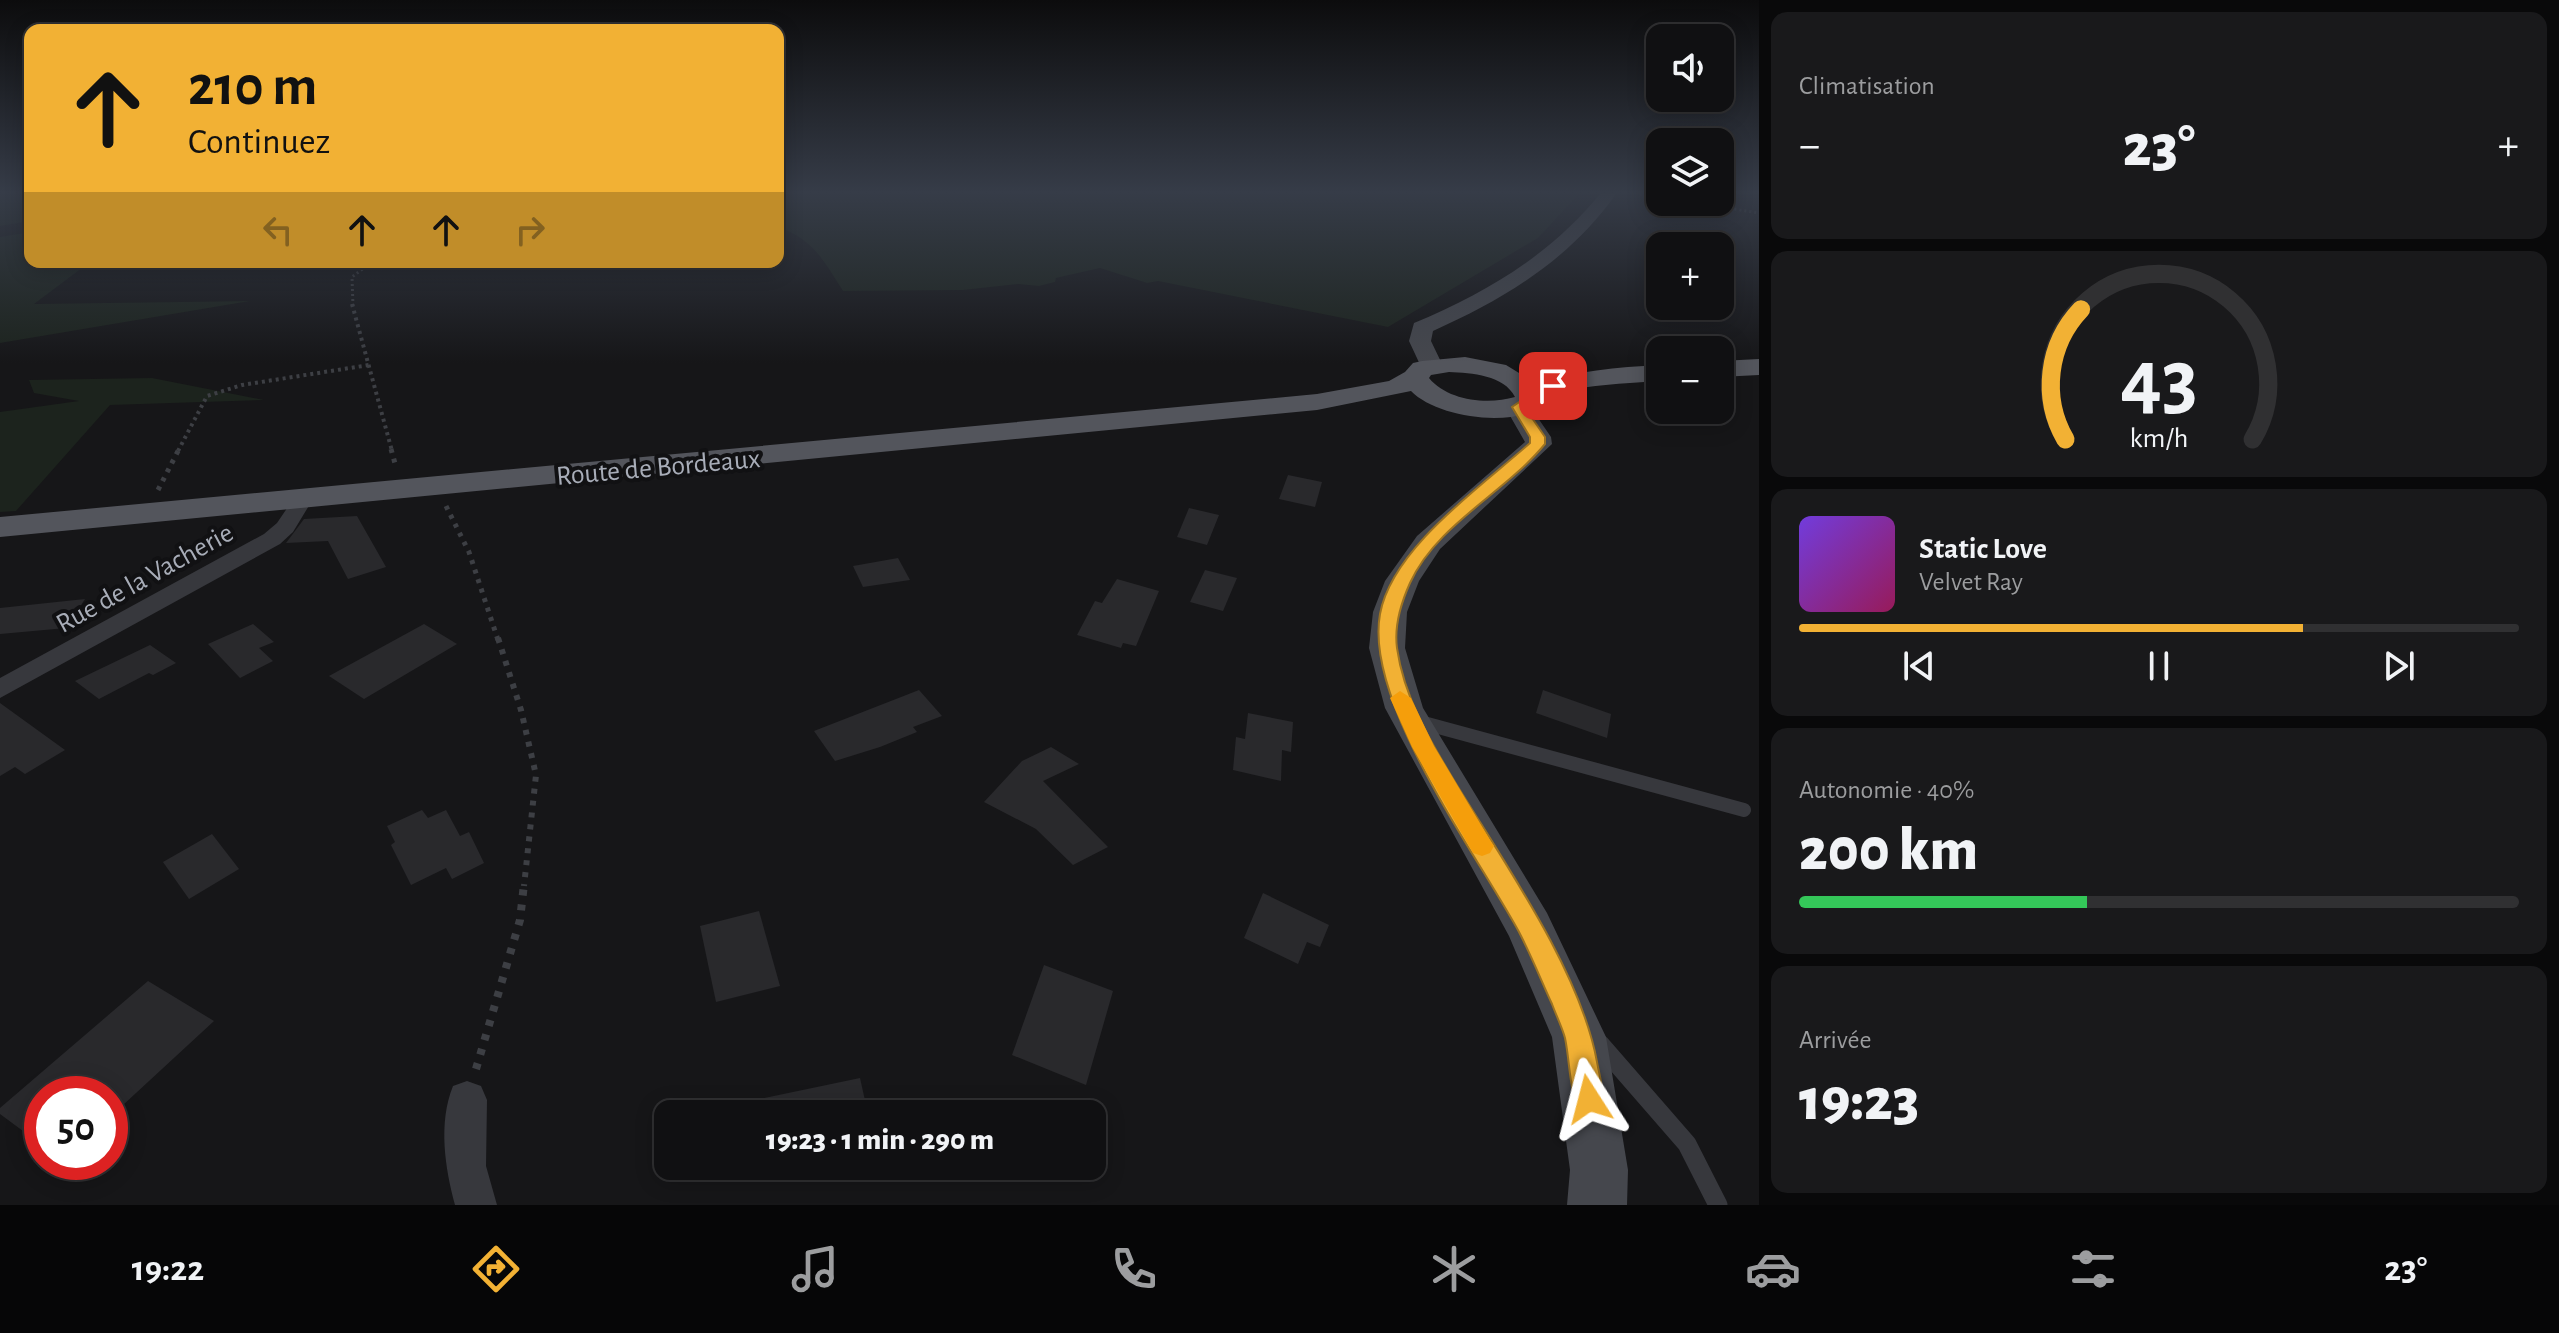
<!DOCTYPE html>
<html lang="fr">
<meta charset="utf-8">
<style>
:root{--surface:#101012;--page:#19191b;--text:#f1f3f6;--muted:#9c9d9f;--line:#303032;--accent:#f2b134}
body{margin:0;font-family:"Alegreya Sans",sans-serif;background:var(--page);color:var(--text);height:100vh;display:flex;flex-direction:column;font-size:30px;white-space:nowrap}
*{box-sizing:border-box;margin:0}
p{font-size:26px;color:var(--muted)}
.icon{flex:none;width:44px;height:44px;fill:none;stroke:currentColor;stroke-width:2;stroke-linecap:round;stroke-linejoin:round}
.map{position:relative;flex:1;overflow:hidden}
.sheet{display:flex;flex-direction:column;gap:12px;padding:12px;background:#09090a;width:800px}
.sheet>*{flex:none}
.top-card{position:absolute;left:24px;top:24px;width:760px;height:244px;border-radius:16px;box-shadow:0 4px 20px #0003,0 0 0 2px var(--line);background:#f2b134;color:#111;overflow:hidden}
.controls{position:absolute;left:1646px;top:24px;display:grid;gap:16px}
.controls a{display:grid;place-items:center;width:88px;height:88px;border-radius:16px;background:var(--surface);box-shadow:0 4px 20px #0003,0 0 0 2px var(--line);font-size:40px}
.speed{position:absolute;left:24px;top:1076px;display:flex;gap:16px;font-size:40px;font-weight:700;text-align:center}
.speed>*{display:grid;place-content:center;width:104px;height:104px;border-radius:50%;background:var(--surface);box-shadow:0 4px 20px #0003,0 0 0 2px var(--line);line-height:1}
.speed .limit{border:12px solid #d22;background:#fff;color:#111}
.pin{position:absolute;display:grid;place-items:center;width:68px;height:68px;color:#fff;margin:-34px;border-radius:16px;box-shadow:0 4px 12px #0006}
.me{position:absolute;width:88px;margin:-44px;rotate:351deg;stroke-linejoin:round;filter:drop-shadow(0 0 6px #0008)}
.turn{display:flex;align-items:center;gap:28px;height:168px;padding:0 32px;font-size:36px}
.turn .icon{width:104px;height:104px;stroke-width:2.5}
.turn b{display:block;font-size:56px;line-height:68px}
.lanes{display:flex;align-items:center;height:76px;padding:0 32px;background:#0003;justify-content:center;gap:40px;direction:ltr}
.lanes .off{opacity:.35}
.big{font-size:60px;font-weight:800;line-height:1.1}
.sheet .tile{flex:1;display:flex;flex-direction:column;justify-content:center;gap:12px;min-width:0;padding:0 28px;border-radius:16px;background:var(--page)}
.sheet .dial{align-items:center;gap:0}
.dial svg{height:208px;overflow:visible;fill:none;stroke:var(--line);stroke-width:7;stroke-linecap:round;text-anchor:middle}
.dial text{fill:var(--text);stroke:none}
.song{display:flex;align-items:center;gap:24px}
.cover{width:96px;height:96px;border-radius:12px;background:linear-gradient(135deg,hsl(260 70% 55%),hsl(330 70% 35%))}
.played{height:8px;border-radius:4px;background:linear-gradient(90deg,var(--accent) 70%,var(--line) 70%)}
.keys{display:flex;justify-content:space-around;direction:ltr}
.heat{display:flex;justify-content:space-between;align-items:center;font-size:44px;direction:ltr}
.charge{height:12px;border-radius:6px;background:linear-gradient(90deg,#34c759 40%,var(--line) 0)}
.trip{position:absolute;left:654px;top:1100px;width:452px;height:80px;border-radius:16px;background:var(--surface);box-shadow:0 4px 20px #0003,0 0 0 2px var(--line);font-weight:800;line-height:80px;text-align:center}
.tabs{display:flex;height:128px;justify-content:space-around;align-items:center;background:#060607;color:var(--muted)}
.tabs .icon{width:56px;height:56px}
.tabs .current{color:var(--accent)}
.tabs b{font-size:36px;color:var(--text)}
main{display:flex;flex:1;min-height:0}
.map>svg:first-child{display:block}
.green{fill:#1c231d}
.building{fill:#29292c}
.lines{fill:none;stroke-linecap:round;stroke-linejoin:round}
.path-far4{stroke:#3d3f44;stroke-width:3;stroke-dasharray:2 3;stroke-linecap:butt}
.path-far3{stroke:#3d3f44;stroke-width:4;stroke-dasharray:3 4;stroke-linecap:butt}
.path-far2{stroke:#3d3f44;stroke-width:5;stroke-dasharray:4 6;stroke-linecap:butt}
.path-far1{stroke:#3d3f44;stroke-width:6;stroke-dasharray:5 7;stroke-linecap:butt}
.path{stroke:#3d3f44;stroke-width:8;stroke-dasharray:6 9;stroke-linecap:butt}
.service-far1{stroke:#37383d;stroke-width:14}
.service{stroke:#37383d;stroke-width:19}
.minor{fill:#37383d;fill-rule:evenodd}
.secondary{fill:#45474d;fill-rule:evenodd}
.primary{fill:#53555c;fill-rule:evenodd}
.route{fill:#f2b134;stroke:#9d7322;stroke-width:2}
.slow{fill:#f59e0b}
.labels{text-anchor:middle;stroke-width:8;stroke-linejoin:round;paint-order:stroke}
.street-label{font-size:28px;fill:#a8adb8;stroke:#111113}
</style>
<main>
<div class="map">
<svg width="1759" height="1205" viewBox="0 0 1759 1205">
<rect width="100%" height="100%" fill="#161618"/>
<!-- green -->
<g class="green">
<path d="M 0,194 L 30,194 L 30,221 L 0,226 Z"/>
<path d="M 778,194 L 1579,194 L 1538,238 L 1388,327 L 1158,281 L 1147,283 L 1100,268 L 1056,278 L 1055,282 L 1039,286 L 1018,284 L 963,290 L 843,291 C 823,260 814,240 778,227 L 778,220 L 786,215 L 778,213 Z"/>
<path d="M 30,232 L 30,262 L 90,262 L 34,304 L 250,301 L 0,343 L 0,237 Z"/>
<path d="M 152,378 L 264,400 L 110,405 L 16,511 L 0,512 L 0,412 L 79,401 L 34,393 L 29,380 Z"/>
</g>
<!-- building -->
<g class="building">
<path d="M 1288,475 L 1322,482 L 1315,507 L 1279,499 Z"/>
<path d="M 1189,508 L 1219,515 L 1207,545 L 1177,537 Z"/>
<path d="M 357,516 L 386,567 L 348,579 L 328,541 L 286,543 L 304,519 Z"/>
<path d="M 898,558 L 910,580 L 863,587 L 853,566 Z"/>
<path d="M 1205,570 L 1237,578 L 1223,611 L 1190,602 Z"/>
<path d="M 1117,579 L 1159,591 L 1136,646 L 1123,643 L 1121,648 L 1077,635 L 1095,601 L 1102,603 Z"/>
<path d="M 85,599 L 66,628 L 0,634 L 0,608 Z"/>
<path d="M 253,624 L 274,642 L 259,648 L 273,661 L 240,678 L 208,644 Z"/>
<path d="M 424,624 L 457,644 L 364,699 L 329,676 Z"/>
<path d="M 150,645 L 176,663 L 153,675 L 149,673 L 99,699 L 75,681 Z"/>
<path d="M 919,690 L 942,716 L 913,727 L 917,732 L 880,747 L 835,761 L 814,731 Z"/>
<path d="M 1543,690 L 1611,714 L 1607,738 L 1536,713 Z"/>
<path d="M 0,703 L 65,750 L 25,774 L 15,767 L 0,776 Z"/>
<path d="M 1248,713 L 1293,722 L 1291,752 L 1282,750 L 1281,781 L 1233,770 L 1236,737 L 1245,739 Z"/>
<path d="M 1051,747 L 1079,764 L 1043,781 L 1108,847 L 1073,865 L 1036,829 L 984,802 L 1022,761 Z"/>
<path d="M 422,810 L 428,818 L 446,810 L 460,836 L 469,832 L 484,863 L 452,879 L 446,868 L 411,885 L 391,845 L 395,842 L 387,826 Z"/>
<path d="M 212,834 L 239,869 L 189,899 L 163,862 Z"/>
<path d="M 1263,893 L 1329,925 L 1320,947 L 1307,942 L 1298,964 L 1244,938 Z"/>
<path d="M 759,911 L 780,986 L 716,1002 L 700,926 Z"/>
<path d="M 1044,965 L 1113,991 L 1086,1085 L 1012,1055 Z"/>
<path d="M 148,981 L 214,1021 L 110,1117 L 110,1094 L 42,1094 L 42,1145 L 0,1114 L 0,1108 Z"/>
<path d="M 860,1078 L 868,1114 L 736,1114 L 735,1104 Z"/>
</g>
<g class="lines">
<!-- path-far4 -->
<g class="path-far4">
<path d="M 1640,194 L 1660,197"/>
<path d="M 1690,202 L 1759,213"/>
<path d="M 353,306 L 352,277 L 372,262"/>
</g>
<!-- path-far3 -->
<g class="path-far3">
<path d="M 352,304 L 392,451"/>
<path d="M 178,451 L 207,396 L 242,385 L 369,365"/>
</g>
<!-- path-far2 -->
<g class="path-far2">
<path d="M 391,449 L 396,467"/>
<path d="M 158,490 L 179,449"/>
<path d="M 446,506 L 469,552 L 498,640"/>
</g>
<!-- path-far1 -->
<path class="path-far1" d="M 498,638 L 521,710 L 536,775 L 524,886"/>
<!-- path -->
<path class="path" d="M 476,1069 L 520,920 L 524,884"/>
<!-- service-far1 -->
<path class="service-far1" d="M 1420,722 L 1744,810"/>
<!-- service -->
<path class="service" d="M 1600,1044 L 1687,1144 L 1718,1205"/>
<!-- minor -->
<g class="minor">
<path d="M 303,493 L 313,499 L 293,532 L 280,544 L 0,698 L 0,678 L 264,534 L 277,523 L 296,495 Z"/>
<path d="M 467,1081 L 481,1086 L 487,1100 L 486,1166 L 497,1205 L 455,1205 C 445,1168 438,1123 453,1086 Z"/>
</g>
<!-- secondary -->
<g class="secondary">
<path d="M 1600,194 L 1616,194 C 1570,259 1505,299 1433,331 L 1431,341 L 1443,366 L 1439,371 L 1423,371 L 1409,341 L 1414,323 C 1486,293 1550,255 1600,194 Z"/>
<path d="M 1518,399 L 1527,402 L 1551,437 L 1552,444 L 1440,549 L 1419,581 L 1407,612 L 1405,648 L 1423,708 L 1547,913 L 1606,1037 L 1628,1170 L 1627,1205 L 1567,1205 L 1570,1170 L 1552,1037 L 1509,936 L 1385,708 L 1369,648 L 1373,612 L 1385,581 L 1417,536 L 1525,442 L 1505,407 L 1509,402 Z"/>
</g>
<!-- primary -->
<g class="primary">
<path d="M 1465,357 L 1506,365 L 1534,382 C 1577,372 1616,367 1660,365 L 1660,381 C 1629,383 1577,385 1548,396 C 1541,399 1542,405 1536,409 C 1505,427 1435,416 1411,391 L 1317,410 L 0,537 L 0,517 L 1317,394 L 1389,381 L 1405,372 L 1413,363 L 1422,361 ZM 1449,372 C 1472,373 1504,375 1515,397 C 1488,405 1448,401 1429,378 L 1431,375 Z"/>
<path d="M 1759,359 L 1759,375 L 1720,377 L 1720,361 Z"/>
</g>
</g>
<!-- sky -->
<linearGradient id="sky" x2="0" y2="1"><stop stop-color="#0c0c0d"/><stop offset="0.53" stop-color="#363c48"/><stop offset="1" stop-color="#363c48" stop-opacity="0"/></linearGradient>
<rect width="1759" height="363" fill="url(#sky)"/>
<!-- route -->
<path class="route" d="M 1553,382 L 1558,384 L 1558,389 L 1536,397 L 1533,405 L 1526,409 L 1545,437 L 1545,444 C 1505,493 1437,524 1410,583 C 1401,603 1394,626 1397,648 C 1404,699 1432,744 1458,787 C 1506,865 1581,973 1597,1062 C 1600,1079 1606,1094 1599,1110 L 1589,1114 L 1578,1110 C 1569,1087 1570,1062 1565,1038 C 1562,1027 1556,1015 1552,1004 C 1541,980 1531,955 1519,932 C 1476,853 1364,702 1380,614 C 1392,548 1482,486 1530,443 L 1530,437 L 1512,407 L 1522,400 L 1526,392 Z"/>
<!-- slow -->
<path class="slow" d="M 1400,691 L 1411,698 L 1434,746 L 1490,840 L 1494,846 L 1490,853 L 1482,856 L 1473,853 L 1412,747 L 1390,698 Z"/>
<g class="labels">
<!-- street labels -->
<g class="street-label">
<text transform="translate(658 466) rotate(-5)" y="10">Route de Bordeaux</text>
<text transform="translate(144 577) rotate(-29)" y="10">Rue de la Vacherie</text>
</g>
</g>
</svg>
<div class="controls">
<a><svg class="icon" aria-label="sound" viewBox="0 0 24 24"><path d="M4 9h4l5-4v14l-5-4H4zM17 9q2 3 0 6"/></svg></a>
<a><svg class="icon" aria-label="layers" viewBox="0 0 24 24"><path d="M12 4l9 5-9 5-9-5zM3 14l9 5 9-5"/></svg></a>
<a>+</a>
<a>−</a>
</div>
<div class="speed"><div class="limit">50</div></div>
<div class="pin" style="left:1553px;top:386px;background:#d93025"><svg class="icon" aria-label="arrive" viewBox="0 0 24 24"><path d="M6 21V4h12l-3 4 3 4H6"/></svg></div>
<svg class="me" style="left:1589px;top:1099px" viewBox="-20 -20 40 40"><path d="M0-17L14 15 0 8-14 15z" fill="#f2b134" stroke="#fff" stroke-width="4"/></svg>
<div class="trip">19:23 · 1 min · 290 m</div>
<div class="top-card">
<div class="turn"><svg class="icon" aria-label="ahead" viewBox="0 0 24 24"><path d="M12 20V5M6 11l6-6 6 6"/></svg><div><b>210 m</b>Continuez</div></div>
<div class="lanes"><svg class="icon off" aria-label="left" viewBox="0 0 24 24"><path d="M17 20v-9H6M10 6l-5 5 5 5"/></svg><svg class="icon" aria-label="ahead" viewBox="0 0 24 24"><path d="M12 20V5M6 11l6-6 6 6"/></svg><svg class="icon" aria-label="ahead" viewBox="0 0 24 24"><path d="M12 20V5M6 11l6-6 6 6"/></svg><svg class="icon off" aria-label="right" viewBox="0 0 24 24"><path d="M7 20v-9h11M14 6l5 5-5 5"/></svg></div>
</div>
</div>
<section class="sheet">
<div class="tile"><p>Climatisation</p>
<div class="heat"><a>−</a><b class="big">23°</b><a>+</a></div>
</div>
<div class="tile dial"><svg viewBox="0 0 100 80">
<path d="M14 69A42 42 0 1 1 86 69"/>
<path d="M14 69A42 42 0 0 1 20 19" stroke="#f2b134"/>
<text x="50" y="56" font-size="32" font-weight="700">43</text>
<text x="50" y="72" font-size="11">km/h</text>
</svg></div>
<div class="tile">
<div class="song"><i class="cover"></i><div><b>Static Love</b><p>Velvet Ray</p></div></div>
<div class="played"></div>
<div class="keys"><svg class="icon" aria-label="previous" viewBox="0 0 24 24"><path d="M18 5L8 12l10 7zM5 5v14"/></svg><svg class="icon" aria-label="pause" viewBox="0 0 24 24"><path d="M8 5v14M16 5v14"/></svg><svg class="icon" aria-label="next" viewBox="0 0 24 24"><path d="M6 5l10 7-10 7zM19 5v14"/></svg></div>
</div>
<div class="tile"><p>Autonomie · 40%</p><b class="big">200 km</b><div class="charge"></div></div>
<div class="tile"><p>Arrivée</p><b class="big">19:23</b></div>
</section>
</main>
<nav class="tabs">
<b>19:22</b>
<svg class="icon current" aria-label="directions" viewBox="0 0 24 24"><path d="M12 3l9 9-9 9-9-9zM9 14v-3h6M13 9l2 2-2 2"/></svg>
<svg class="icon" aria-label="music" viewBox="0 0 24 24"><path d="M9 18V5l10-2v13"/><circle cx="6" cy="18" r="3"/><circle cx="16" cy="16" r="3"/></svg>
<svg class="icon" aria-label="phone" viewBox="0 0 24 24"><path d="M5 4h4l2 5-3 2q2 4 5 5l2-3 5 2v4C11 20 4 13 5 4z"/></svg>
<svg class="icon" aria-label="climate" viewBox="0 0 24 24"><path d="M12 3v18M4 7l16 10M4 17L20 7"/></svg>
<svg class="icon" aria-label="car" viewBox="0 0 24 24"><path d="M5 17H2v-5l4-1 3-4h7l3 4 3 1v5h-3M9 17h6M6 11h13"/><circle cx="7" cy="17" r="2"/><circle cx="17" cy="17" r="2"/></svg>
<svg class="icon" aria-label="filters" viewBox="0 0 24 24"><path d="M4 7h16M4 17h16"/><circle cx="9" cy="7" r="2"/><circle cx="15" cy="17" r="2"/></svg>
<b>23°</b>
</nav>
